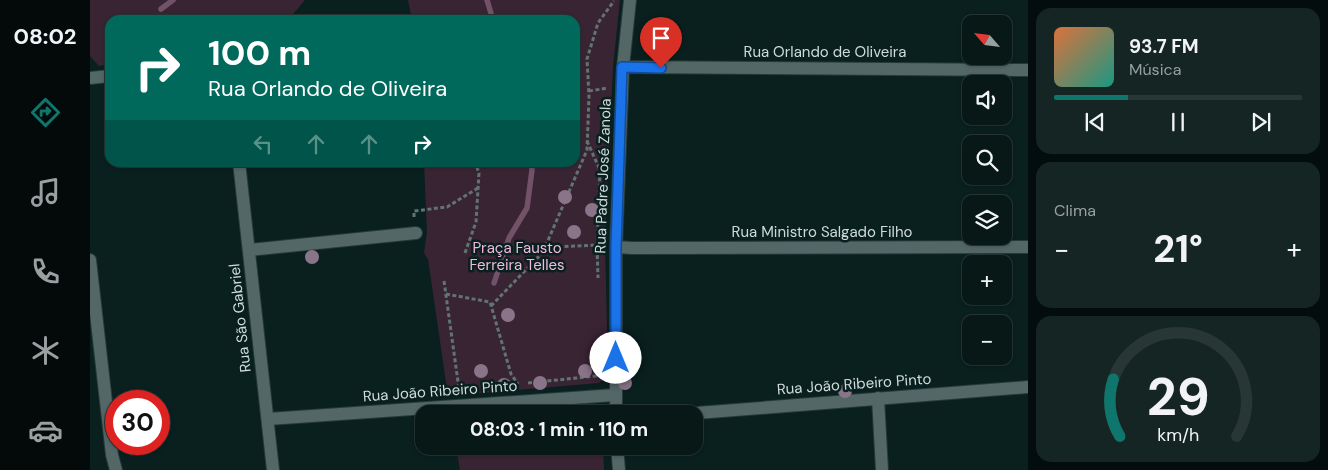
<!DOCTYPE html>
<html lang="pt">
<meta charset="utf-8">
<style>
:root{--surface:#071817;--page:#152524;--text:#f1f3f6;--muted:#98a0a1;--line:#283736;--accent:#0f766e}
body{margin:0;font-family:"DM Sans",sans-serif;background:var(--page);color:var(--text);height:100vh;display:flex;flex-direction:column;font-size:19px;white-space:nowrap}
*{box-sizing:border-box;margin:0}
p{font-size:16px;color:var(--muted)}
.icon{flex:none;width:28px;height:28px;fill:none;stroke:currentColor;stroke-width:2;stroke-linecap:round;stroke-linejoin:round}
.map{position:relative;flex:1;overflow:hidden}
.drawer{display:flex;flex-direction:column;gap:8px;padding:8px;background:#040d0d;width:300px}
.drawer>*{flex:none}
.hud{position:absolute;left:15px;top:15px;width:475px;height:152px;border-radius:15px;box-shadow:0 1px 4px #0004,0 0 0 1px var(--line);background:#00695c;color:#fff;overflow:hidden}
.needle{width:32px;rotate:298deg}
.controls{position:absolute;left:872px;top:15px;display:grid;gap:10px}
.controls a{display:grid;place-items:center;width:50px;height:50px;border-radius:10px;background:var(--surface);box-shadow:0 1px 4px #0004,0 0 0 1px var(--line);font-size:25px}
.speed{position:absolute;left:15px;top:390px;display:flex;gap:10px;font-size:25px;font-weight:700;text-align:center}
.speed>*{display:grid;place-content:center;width:65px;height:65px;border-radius:50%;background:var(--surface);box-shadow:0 1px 4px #0004,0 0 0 1px var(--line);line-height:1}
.speed .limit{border:8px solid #d22;background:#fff;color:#111}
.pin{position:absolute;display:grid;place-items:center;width:42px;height:42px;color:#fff;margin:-51px -21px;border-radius:50% 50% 50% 0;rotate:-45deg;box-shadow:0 0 5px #0007}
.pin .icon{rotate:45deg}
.me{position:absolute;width:55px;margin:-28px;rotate:0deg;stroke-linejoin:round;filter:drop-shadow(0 0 4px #0008)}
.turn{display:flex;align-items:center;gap:18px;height:105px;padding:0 20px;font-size:22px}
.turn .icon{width:65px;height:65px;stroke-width:2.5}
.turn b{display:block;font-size:35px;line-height:42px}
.lanes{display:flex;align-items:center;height:48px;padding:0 20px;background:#0003;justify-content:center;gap:25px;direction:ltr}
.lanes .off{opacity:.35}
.big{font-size:38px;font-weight:700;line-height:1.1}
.drawer .tile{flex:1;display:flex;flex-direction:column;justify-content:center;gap:8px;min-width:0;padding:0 18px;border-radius:15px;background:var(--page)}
.drawer .dial{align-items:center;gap:0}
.dial svg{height:130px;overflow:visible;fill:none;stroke:var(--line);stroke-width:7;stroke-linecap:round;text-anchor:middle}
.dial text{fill:var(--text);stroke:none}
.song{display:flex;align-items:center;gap:15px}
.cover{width:60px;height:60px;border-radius:8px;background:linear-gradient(135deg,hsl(20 70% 55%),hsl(170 70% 35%))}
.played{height:5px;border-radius:2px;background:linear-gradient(90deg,var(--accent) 30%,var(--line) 30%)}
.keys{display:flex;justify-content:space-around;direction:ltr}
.heat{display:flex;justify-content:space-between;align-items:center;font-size:28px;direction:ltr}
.trip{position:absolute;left:325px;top:405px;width:288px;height:50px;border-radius:15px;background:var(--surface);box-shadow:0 1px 4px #0004,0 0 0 1px var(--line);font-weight:700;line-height:50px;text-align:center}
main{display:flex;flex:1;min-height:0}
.dock{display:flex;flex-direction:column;width:90px;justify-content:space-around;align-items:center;background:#030a09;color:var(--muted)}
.dock .icon{width:35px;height:35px}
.dock .on{color:var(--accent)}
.dock b{font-size:22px;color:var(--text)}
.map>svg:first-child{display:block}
.green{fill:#392433}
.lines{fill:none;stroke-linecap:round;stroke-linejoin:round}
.stream{stroke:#725268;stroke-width:5.5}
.minor-casing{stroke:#253a39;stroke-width:14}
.path{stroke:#617372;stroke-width:3;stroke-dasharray:4 2.5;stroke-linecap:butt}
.minor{stroke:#536766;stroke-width:12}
.tree{fill:#8a748a}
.route-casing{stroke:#114b97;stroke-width:12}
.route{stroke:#1a73e8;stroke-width:9}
.labels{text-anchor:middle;stroke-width:5;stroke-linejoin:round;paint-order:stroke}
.street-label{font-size:15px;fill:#cedbda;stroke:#09201f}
.park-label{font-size:15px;fill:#f4b9e1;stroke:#09201f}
</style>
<main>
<nav class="dock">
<b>08:02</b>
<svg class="icon on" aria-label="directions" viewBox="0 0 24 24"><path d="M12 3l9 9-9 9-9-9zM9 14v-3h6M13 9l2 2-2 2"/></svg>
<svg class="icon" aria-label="music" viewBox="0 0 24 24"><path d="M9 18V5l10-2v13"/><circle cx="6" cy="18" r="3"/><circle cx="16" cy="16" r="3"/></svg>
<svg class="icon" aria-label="phone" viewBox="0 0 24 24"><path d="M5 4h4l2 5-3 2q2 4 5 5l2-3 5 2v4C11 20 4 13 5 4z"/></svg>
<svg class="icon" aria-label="climate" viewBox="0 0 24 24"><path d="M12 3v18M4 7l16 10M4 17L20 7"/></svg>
<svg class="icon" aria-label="car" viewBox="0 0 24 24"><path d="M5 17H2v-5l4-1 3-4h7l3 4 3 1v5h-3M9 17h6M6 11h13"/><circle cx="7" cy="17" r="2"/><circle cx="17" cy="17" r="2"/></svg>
</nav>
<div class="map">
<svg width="938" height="470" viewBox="0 0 938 470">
<rect width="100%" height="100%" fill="#09201f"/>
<!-- green -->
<g class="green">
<path d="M 0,0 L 215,0 L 198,20 L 20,20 L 20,64 L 9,66 L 0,56 Z"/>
<path d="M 318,0 L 530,0 L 523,67 L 515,241 L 518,372 L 515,379 L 509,383 L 358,396 L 338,259 L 334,253 L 337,232 L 334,163 L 485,162 L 485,20 L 322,20 Z"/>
<path d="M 366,446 L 513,446 L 514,470 L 370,470 Z"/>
</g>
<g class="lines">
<!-- stream -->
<g class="stream">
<path d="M 397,0 L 403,20"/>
<path d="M 71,9 L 83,0"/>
<path d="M 404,283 L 419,238 L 437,208 L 442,170 L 441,162"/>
</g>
<!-- minor casing -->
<g class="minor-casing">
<g id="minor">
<path d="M 533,67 L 938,70"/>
<path d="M 0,78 L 20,76"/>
<path d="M 149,162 L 183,470"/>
<path d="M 526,247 L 542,248 L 938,247"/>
<path d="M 159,250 L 326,233"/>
<path d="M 0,260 L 22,455 L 26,470"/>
<path d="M 788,398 L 792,470"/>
<path d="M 526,414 L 526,247 L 533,67 L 540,0"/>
<path d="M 594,414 L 938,387"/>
<path d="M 178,419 L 525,395"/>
<path d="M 527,446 L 529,470"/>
</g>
</g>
<!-- path -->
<g class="path">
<path d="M 499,91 L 518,88"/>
<path d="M 497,141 L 510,170 L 507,245 L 508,278"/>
<path d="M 324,217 L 324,211 L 357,207 L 388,188"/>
<path d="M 453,252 L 497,150 L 499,96 L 497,59 L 508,23 L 524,1"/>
<path d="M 375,253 L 386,222 L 389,173 L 385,162"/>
<path d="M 354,281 L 369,389 L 372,389"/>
<path d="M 356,294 L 400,302 L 421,374 L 428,384"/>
<path d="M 401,306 L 453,252 L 465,247 L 508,245"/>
<path d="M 438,383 L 506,376 L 511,374"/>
</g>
<!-- minor -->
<use href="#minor" class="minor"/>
</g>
<!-- trees -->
<g class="tree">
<circle cx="475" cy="197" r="7"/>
<circle cx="502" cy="210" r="7"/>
<circle cx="484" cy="232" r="7"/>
<circle cx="222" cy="257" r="7"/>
<circle cx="418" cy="315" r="7"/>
<circle cx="391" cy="371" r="7"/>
<circle cx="495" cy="371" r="7"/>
<circle cx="450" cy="383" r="7"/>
<circle cx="535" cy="383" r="7"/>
<circle cx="414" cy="385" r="7"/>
<circle cx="755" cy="391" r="7"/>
</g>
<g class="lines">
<!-- route casing -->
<g class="route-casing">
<path id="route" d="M 526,358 L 526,247 L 532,67 L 571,68"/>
</g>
<!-- route -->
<use href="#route" class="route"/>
</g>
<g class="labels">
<!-- street labels -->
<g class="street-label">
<text x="735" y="57">Rua Orlando de Oliveira</text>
<text transform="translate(513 176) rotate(-88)" y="5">Rua Padre José Zanola</text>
<text x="732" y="237">Rua Ministro Salgado Filho</text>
<text transform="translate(150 318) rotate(-96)" y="5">Rua São Gabriel</text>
<text transform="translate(764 384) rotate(-4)" y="5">Rua João Ribeiro Pinto</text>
<text transform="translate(350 391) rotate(-4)" y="5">Rua João Ribeiro Pinto</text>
</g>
<!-- park labels -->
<g class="park-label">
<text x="427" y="253">Praça Fausto<tspan x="427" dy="17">Ferreira Telles</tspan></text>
</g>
</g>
</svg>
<div class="controls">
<a><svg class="needle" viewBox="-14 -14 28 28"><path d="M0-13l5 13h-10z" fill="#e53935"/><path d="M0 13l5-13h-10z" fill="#98a0a1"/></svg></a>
<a><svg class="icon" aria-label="sound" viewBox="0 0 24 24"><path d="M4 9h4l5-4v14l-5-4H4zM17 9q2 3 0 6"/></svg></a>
<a><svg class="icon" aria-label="search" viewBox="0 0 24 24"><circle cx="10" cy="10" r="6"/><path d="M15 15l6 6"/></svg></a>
<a><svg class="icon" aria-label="layers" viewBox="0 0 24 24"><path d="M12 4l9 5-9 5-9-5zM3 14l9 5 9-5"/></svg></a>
<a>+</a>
<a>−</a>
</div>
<div class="speed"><div class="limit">30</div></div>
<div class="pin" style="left:571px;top:68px;background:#d93025"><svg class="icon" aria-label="arrive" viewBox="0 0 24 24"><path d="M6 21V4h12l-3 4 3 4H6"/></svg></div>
<svg class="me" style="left:526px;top:358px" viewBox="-20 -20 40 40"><circle r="19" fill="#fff"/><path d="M0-13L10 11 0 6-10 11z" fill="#1a73e8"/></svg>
<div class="trip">08:03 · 1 min · 110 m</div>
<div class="hud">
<div class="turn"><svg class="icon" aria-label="right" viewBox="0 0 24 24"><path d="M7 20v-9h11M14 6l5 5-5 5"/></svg><div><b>100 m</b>Rua Orlando de Oliveira</div></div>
<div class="lanes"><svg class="icon off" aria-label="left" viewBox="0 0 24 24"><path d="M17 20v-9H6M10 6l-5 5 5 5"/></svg><svg class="icon off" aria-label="ahead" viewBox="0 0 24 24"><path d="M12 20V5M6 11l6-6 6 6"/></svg><svg class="icon off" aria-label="ahead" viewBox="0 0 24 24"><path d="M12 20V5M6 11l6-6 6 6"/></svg><svg class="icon" aria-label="right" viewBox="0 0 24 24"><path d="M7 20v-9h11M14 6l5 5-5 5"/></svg></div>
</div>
</div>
<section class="drawer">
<div class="tile">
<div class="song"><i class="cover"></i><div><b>93.7 FM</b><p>Música</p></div></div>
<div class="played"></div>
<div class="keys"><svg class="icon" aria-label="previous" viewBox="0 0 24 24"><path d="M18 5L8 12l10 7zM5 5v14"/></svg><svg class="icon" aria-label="pause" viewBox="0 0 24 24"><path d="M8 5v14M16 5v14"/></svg><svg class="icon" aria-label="next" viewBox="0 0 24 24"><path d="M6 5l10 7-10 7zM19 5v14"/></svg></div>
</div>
<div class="tile"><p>Clima</p>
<div class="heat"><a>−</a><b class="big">21°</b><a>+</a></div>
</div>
<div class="tile dial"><svg viewBox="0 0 100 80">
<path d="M14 69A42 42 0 1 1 86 69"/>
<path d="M14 69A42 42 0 0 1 10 34" stroke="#0f766e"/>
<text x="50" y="56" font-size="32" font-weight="700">29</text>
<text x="50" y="72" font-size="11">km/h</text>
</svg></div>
</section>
</main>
